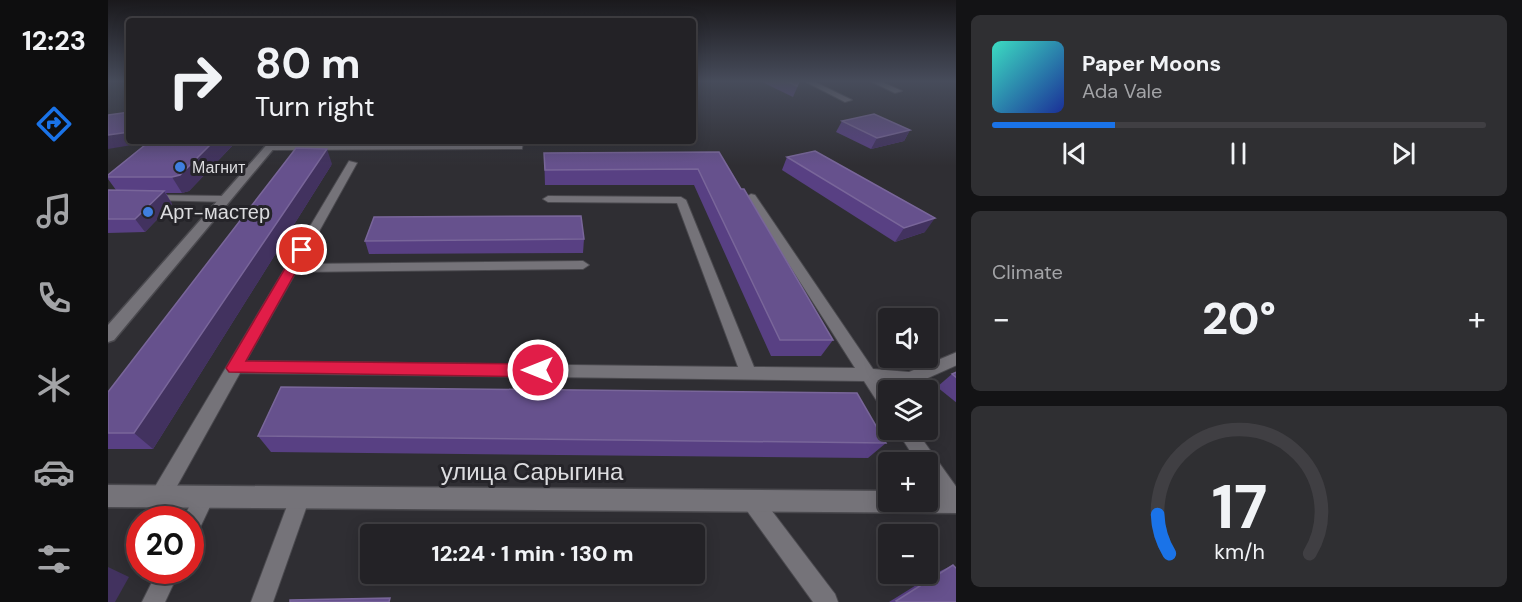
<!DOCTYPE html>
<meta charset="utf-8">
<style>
:root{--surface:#232226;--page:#2f2f32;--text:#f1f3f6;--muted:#a3a4a7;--line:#403f43;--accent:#1a73e8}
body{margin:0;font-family:"DM Sans",sans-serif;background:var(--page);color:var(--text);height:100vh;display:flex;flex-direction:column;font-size:22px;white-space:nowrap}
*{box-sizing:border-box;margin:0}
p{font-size:20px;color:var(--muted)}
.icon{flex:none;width:33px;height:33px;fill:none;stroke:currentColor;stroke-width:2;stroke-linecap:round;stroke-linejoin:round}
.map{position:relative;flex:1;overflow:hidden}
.sheet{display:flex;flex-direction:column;gap:15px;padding:15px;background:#131315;width:566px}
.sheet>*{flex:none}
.hud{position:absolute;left:18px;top:18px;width:570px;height:126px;border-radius:6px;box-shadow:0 3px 15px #0003,0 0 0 2px var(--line);background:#232226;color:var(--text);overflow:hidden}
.fabs{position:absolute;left:770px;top:308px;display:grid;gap:12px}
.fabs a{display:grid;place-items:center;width:60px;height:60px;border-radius:6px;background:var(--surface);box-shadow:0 3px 15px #0003,0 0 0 2px var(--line);font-size:30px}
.speed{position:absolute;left:18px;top:506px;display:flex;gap:12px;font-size:30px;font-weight:700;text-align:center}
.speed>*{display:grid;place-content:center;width:78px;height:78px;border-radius:50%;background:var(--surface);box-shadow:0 3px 15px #0003,0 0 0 2px var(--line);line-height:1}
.speed .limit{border:9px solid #d22;background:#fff;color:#111}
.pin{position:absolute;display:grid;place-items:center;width:51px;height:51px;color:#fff;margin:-26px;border:3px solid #fff;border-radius:50%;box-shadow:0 2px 6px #0007}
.me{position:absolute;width:66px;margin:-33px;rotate:270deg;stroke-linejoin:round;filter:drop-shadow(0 0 4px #0008)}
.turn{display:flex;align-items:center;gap:21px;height:126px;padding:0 30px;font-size:27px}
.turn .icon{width:78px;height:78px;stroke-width:2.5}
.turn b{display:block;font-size:42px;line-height:51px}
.big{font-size:45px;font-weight:800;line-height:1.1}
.sheet .tile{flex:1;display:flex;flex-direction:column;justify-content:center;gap:9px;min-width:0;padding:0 21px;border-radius:9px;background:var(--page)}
.sheet .dial{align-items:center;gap:0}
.dial svg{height:156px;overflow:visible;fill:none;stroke:var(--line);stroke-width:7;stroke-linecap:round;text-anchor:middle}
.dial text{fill:var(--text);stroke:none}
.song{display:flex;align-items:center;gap:18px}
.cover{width:72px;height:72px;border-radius:9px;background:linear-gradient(135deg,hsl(170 70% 55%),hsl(230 70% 35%))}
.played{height:6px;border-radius:3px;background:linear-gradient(90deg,var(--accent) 25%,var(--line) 25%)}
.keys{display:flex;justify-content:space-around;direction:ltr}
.heat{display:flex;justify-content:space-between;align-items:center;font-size:33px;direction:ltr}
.trip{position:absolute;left:252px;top:524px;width:345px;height:60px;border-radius:6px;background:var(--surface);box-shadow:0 3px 15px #0003,0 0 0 2px var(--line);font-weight:800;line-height:60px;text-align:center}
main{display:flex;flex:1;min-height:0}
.dock{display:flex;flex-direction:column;width:108px;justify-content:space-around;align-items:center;background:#0e0e0f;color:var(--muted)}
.dock .icon{width:42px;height:42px}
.dock .active{color:var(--accent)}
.dock b{font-size:27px;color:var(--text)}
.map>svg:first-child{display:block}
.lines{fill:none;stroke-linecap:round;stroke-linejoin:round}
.service-casing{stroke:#4a494e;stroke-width:2}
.tertiary-casing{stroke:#4a494e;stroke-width:3}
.service{fill:#757379;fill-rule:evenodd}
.tertiary{fill:#757379;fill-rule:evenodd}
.wall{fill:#584083}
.shaded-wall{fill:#42325f}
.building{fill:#66518d;stroke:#79669a;stroke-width:1.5}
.route{fill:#e11d48;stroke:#92132f;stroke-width:1.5}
.shop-dot{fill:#3f7fe0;stroke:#252429;stroke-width:2}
.labels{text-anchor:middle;stroke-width:6;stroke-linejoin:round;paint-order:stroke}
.far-poi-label{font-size:16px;fill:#dcdcdf;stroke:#252429;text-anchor:start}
.poi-label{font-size:20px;fill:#dcdcdf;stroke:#252429;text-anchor:start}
.near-street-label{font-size:24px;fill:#dcdcdf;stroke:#252429}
</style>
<main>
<nav class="dock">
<b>12:23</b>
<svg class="icon active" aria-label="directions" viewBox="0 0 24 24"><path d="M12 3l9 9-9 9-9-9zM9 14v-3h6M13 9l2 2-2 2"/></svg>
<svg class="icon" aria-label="music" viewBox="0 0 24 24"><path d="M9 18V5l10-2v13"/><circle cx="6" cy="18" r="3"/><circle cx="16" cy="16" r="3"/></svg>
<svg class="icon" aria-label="phone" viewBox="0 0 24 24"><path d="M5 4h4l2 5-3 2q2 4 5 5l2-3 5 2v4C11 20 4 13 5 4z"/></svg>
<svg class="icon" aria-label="climate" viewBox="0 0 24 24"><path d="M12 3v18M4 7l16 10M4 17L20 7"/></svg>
<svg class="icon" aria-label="car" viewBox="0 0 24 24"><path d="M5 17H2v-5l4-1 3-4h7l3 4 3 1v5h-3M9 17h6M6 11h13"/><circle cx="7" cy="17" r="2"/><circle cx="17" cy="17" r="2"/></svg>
<svg class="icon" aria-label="filters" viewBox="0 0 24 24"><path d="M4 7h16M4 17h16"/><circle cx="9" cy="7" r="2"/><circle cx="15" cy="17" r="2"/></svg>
</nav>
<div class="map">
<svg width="849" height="602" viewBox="0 0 849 602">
<rect width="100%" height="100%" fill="#2f2e33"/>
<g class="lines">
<!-- service casing -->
<g class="service-casing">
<g id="service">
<path d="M 696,81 L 705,81 L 744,100 L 737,102 Z"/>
<path d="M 762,81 L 772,81 L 794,91 L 787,93 Z"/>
<path d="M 407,141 L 415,141 L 414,149 L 162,150 L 158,147 L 162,144 L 407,144 Z"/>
<path d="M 241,161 L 249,163 L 193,264 L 475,261 L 481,265 L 475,269 L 188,272 L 138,361 L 630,367 L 569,203 L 440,202 L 435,199 L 440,196 L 573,197 L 578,200 L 646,367 L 747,368 L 638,197 L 643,194 L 647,195 L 765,369 L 801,372 L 849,352 L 849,365 L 802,386 L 774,383 L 780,391 L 780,411 L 774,409 L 756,381 L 132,373 L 59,504 L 52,507 L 45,504 L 42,497 L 45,490 Z"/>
<path d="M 45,195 L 118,196 L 123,199 L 118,202 L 41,200 L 40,198 Z"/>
<path d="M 788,429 L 807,429 L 849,488 L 849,511 L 840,509 L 819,477 L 819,462 L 809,462 Z"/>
<path d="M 97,486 L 104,489 L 107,496 L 89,534 L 82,537 L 82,519 L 75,519 L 90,489 Z"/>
<path d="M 192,487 L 199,490 L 202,497 L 165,602 L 143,602 L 185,490 Z"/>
<path d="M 644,491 L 651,494 L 727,594 L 730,602 L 705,602 L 637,508 L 634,501 L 637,494 Z"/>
<path d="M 50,570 L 72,570 L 57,602 L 34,602 Z"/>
</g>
</g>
<!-- tertiary casing -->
<g class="tertiary-casing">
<g id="tertiary">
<path d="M 162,141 L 172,141 L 6,340 L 0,342 L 0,325 Z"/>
<path d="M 0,485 L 780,491 L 780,501 L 819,501 L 819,491 L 849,491 L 849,513 L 0,507 Z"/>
</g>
</g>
<!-- service -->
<use href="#service" class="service"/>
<!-- tertiary -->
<use href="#tertiary" class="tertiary"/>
</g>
<!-- wall -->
<g class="wall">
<path d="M 652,81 L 692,81 L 685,97 Z"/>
<path d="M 734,121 L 802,130 L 796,141 L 763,149 L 728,132 Z"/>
<path d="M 42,141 L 125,141 L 126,144 L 81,191 L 74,193 L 58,193 L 64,204 L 37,232 L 0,233 L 0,190 L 8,190 L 0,179 L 0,175 Z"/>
<path d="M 611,152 L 725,340 L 713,356 L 663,356 L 586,185 L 437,185 L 436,153 Z"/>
<path d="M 679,157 L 817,232 L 787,242 L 674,170 Z"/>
<path d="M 224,164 L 45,449 L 0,449 L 0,392 Z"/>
<path d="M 476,239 L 475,253 L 261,254 L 257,241 Z"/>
<path d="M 849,372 L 849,403 L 829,387 L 844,374 Z"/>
<path d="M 150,436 L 778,443 L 760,458 L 163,452 Z"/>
<path d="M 845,565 L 849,602 L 781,602 L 826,574 Z"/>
</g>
<!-- shaded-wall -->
<g class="shaded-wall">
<path d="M 802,130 L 796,141 L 763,149 L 769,138 Z"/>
<path d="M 21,132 L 21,141 L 31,141 L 30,144 L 0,149 L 0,135 Z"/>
<path d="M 106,141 L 125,141 L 126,144 L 81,191 L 74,193 L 64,177 Z"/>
<path d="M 219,149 L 224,164 L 45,449 L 26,433 Z"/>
<path d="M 56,191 L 64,204 L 37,232 L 27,219 Z"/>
<path d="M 827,218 L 817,232 L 787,242 L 796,228 Z"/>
<path d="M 0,567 L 21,577 L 7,602 L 0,602 Z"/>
</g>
<!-- building -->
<g class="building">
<path d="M 678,81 L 691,81 L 689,86 Z"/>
<path d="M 21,112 L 21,132 L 0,135 L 0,115 Z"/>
<path d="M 766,114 L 802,130 L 769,138 L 734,121 Z"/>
<path d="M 42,141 L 106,141 L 72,175 L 64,177 L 0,177 L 0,175 Z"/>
<path d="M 188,148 L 219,149 L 26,433 L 0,433 L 0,392 Z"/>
<path d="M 707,151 L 827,218 L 796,228 L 679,157 Z"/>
<path d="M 611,152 L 633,189 L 636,189 L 725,340 L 672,340 L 590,169 L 437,170 L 436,153 Z"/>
<path d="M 0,190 L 56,191 L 27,219 L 0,219 Z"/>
<path d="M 473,216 L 476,239 L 257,241 L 266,217 Z"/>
<path d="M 849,372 L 849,378 L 844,374 Z"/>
<path d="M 173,387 L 749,393 L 778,443 L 150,436 Z"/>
<path d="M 845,565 L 849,569 L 849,602 L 789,602 L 788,601 Z"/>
<path d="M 282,598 L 281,602 L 182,602 L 182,600 Z"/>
</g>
<!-- sky -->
<linearGradient id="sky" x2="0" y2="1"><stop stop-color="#1a191c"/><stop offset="0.49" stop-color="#474c5b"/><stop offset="1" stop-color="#474c5b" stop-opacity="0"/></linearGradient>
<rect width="849" height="166" fill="url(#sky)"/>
<!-- route -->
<path class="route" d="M 194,246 L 200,250 L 138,361 L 430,364 L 436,366 L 438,370 L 436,375 L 430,377 L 121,372 L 118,368 L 121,363 L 188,250 Z"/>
<!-- markers -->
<g class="shop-dot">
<circle cx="72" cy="167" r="6"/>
<circle cx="40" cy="212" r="6"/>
</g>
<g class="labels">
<!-- far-poi labels -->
<g class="far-poi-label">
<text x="84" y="173">Магнит</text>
</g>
<!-- poi labels -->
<g class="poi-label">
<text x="52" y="219">Арт-мастер</text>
</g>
<!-- near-street labels -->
<g class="near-street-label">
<text x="424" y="480">улица Сарыгина</text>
</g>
</g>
</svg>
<div class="fabs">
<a><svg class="icon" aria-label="sound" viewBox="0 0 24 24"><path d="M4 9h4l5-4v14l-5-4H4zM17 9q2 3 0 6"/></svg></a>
<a><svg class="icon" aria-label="layers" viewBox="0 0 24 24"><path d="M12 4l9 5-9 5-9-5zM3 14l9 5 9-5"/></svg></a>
<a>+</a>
<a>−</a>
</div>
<div class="speed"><div class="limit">20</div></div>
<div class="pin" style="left:194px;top:250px;background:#d93025"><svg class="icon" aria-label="arrive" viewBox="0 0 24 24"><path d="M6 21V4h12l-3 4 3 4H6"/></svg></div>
<svg class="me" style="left:430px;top:370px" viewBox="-20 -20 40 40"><circle r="17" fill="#e11d48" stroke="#fff" stroke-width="3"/><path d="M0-11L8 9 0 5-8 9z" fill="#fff"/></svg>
<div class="trip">12:24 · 1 min · 130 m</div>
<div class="hud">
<div class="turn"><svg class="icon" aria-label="right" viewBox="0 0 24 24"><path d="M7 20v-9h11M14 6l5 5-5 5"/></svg><div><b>80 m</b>Turn right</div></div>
</div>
</div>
<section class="sheet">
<div class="tile">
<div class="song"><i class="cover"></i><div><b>Paper Moons</b><p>Ada Vale</p></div></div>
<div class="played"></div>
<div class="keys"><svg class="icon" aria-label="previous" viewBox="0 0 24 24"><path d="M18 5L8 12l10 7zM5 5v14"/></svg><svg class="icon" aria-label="pause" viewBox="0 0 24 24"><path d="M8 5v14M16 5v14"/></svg><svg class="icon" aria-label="next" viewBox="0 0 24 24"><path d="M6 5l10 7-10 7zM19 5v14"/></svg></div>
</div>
<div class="tile"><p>Climate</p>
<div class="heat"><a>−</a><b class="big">20°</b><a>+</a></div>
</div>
<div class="tile dial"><svg viewBox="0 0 100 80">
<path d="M14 69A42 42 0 1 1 86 69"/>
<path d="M14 69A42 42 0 0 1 8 49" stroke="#1a73e8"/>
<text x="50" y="56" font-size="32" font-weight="700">17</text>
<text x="50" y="72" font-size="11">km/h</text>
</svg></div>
</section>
</main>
